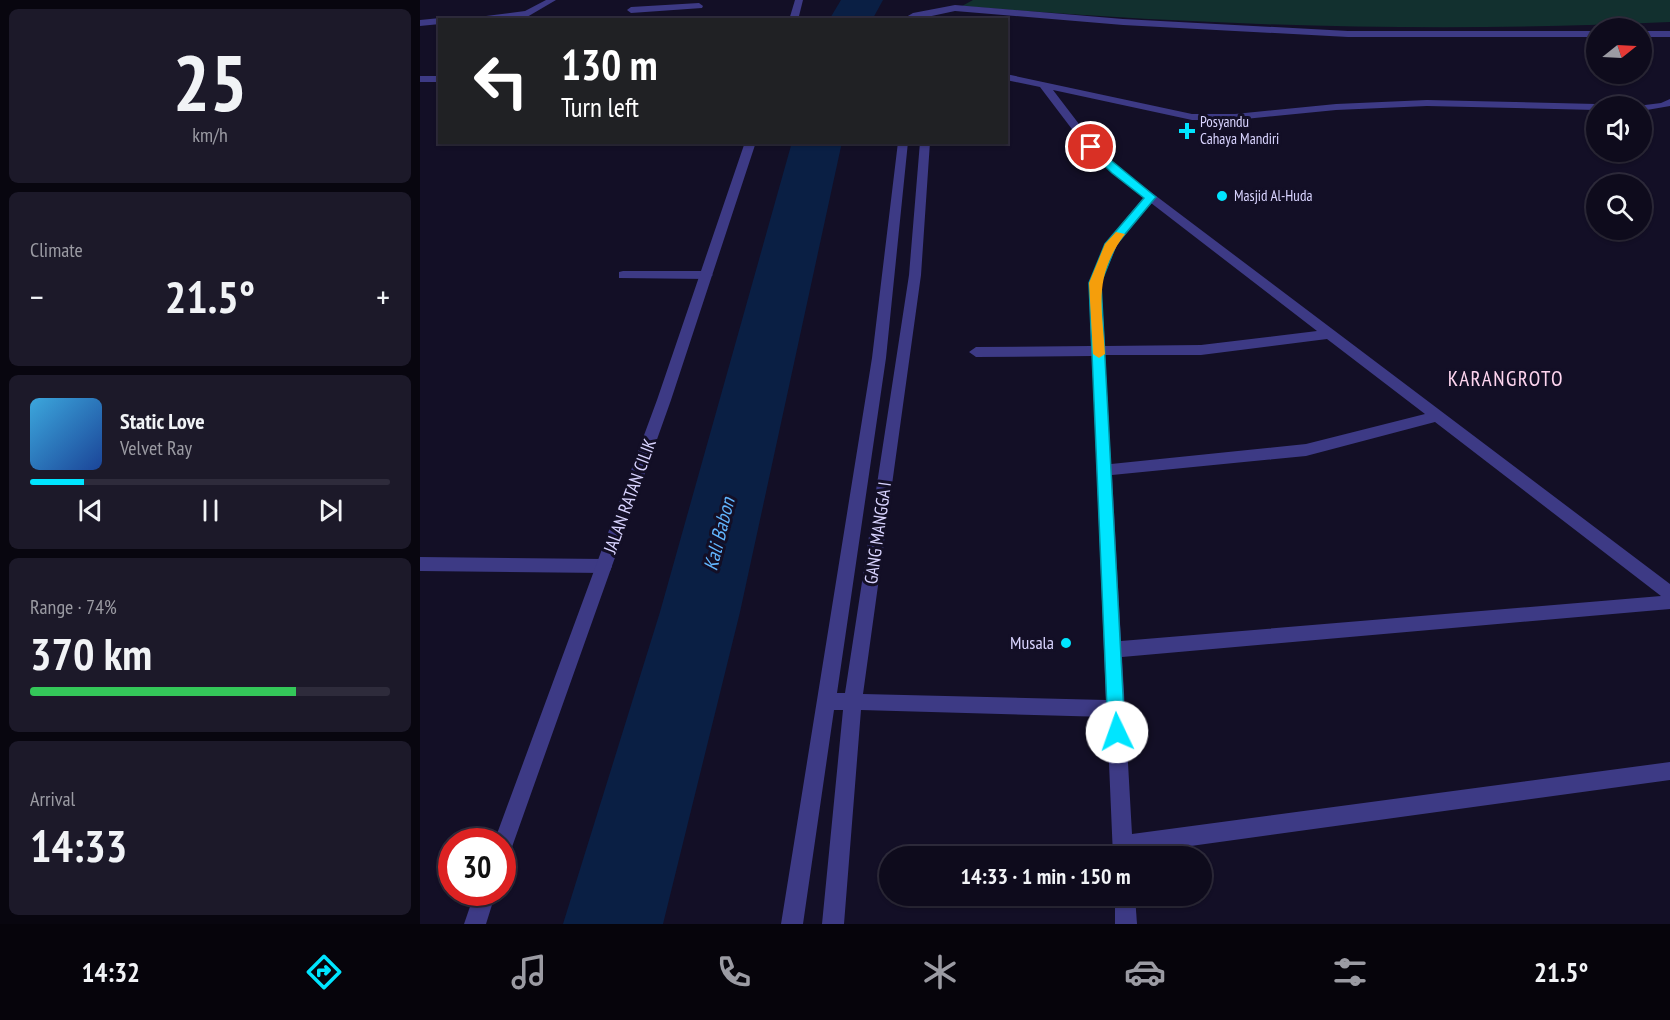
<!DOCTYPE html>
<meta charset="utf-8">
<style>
:root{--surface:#0e0b1c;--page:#1c1929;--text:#f1f3f6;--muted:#9b9ba3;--line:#2e2b3b;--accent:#00e5ff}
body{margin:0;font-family:"PT Sans Narrow",sans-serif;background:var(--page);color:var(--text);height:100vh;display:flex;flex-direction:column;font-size:22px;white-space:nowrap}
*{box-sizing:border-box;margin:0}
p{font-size:20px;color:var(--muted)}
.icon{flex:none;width:33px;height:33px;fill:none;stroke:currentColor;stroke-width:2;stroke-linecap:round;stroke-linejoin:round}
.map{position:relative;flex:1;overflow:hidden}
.side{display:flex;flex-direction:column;gap:9px;padding:9px;background:#08060f;width:420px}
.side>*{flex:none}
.banner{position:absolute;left:18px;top:18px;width:570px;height:126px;border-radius:0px;box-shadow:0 2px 4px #0004,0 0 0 2px var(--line);background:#202124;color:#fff;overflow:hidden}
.needle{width:39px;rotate:72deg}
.tools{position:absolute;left:1166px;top:18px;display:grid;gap:12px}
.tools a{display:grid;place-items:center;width:66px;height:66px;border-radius:50%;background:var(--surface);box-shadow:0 2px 4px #0004,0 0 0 2px var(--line);font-size:30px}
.speed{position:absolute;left:18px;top:828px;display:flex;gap:12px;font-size:30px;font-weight:700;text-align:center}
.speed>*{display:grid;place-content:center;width:78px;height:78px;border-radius:50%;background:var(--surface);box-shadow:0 2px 4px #0004,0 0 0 2px var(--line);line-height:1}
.speed .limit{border:9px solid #d22;background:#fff;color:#111}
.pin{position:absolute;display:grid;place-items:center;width:51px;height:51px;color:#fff;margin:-26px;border:3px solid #fff;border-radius:50%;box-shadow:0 2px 6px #0007}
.me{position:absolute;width:66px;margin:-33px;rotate:357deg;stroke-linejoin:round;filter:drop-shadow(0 0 4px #0008)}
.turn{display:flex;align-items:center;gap:21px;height:126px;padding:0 24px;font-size:27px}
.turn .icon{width:78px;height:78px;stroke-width:2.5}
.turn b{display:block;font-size:42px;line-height:51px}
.big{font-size:45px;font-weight:600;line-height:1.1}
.side .widget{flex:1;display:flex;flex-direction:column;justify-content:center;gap:9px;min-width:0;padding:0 21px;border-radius:9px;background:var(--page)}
.side .dial{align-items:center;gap:0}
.dial b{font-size:78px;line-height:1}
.song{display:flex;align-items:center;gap:18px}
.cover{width:72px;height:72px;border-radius:9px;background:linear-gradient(135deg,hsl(200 70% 55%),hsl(220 70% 35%))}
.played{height:6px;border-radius:3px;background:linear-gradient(90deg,var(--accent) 15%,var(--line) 15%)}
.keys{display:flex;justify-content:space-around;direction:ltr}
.heat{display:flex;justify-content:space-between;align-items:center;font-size:33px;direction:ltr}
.charge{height:9px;border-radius:4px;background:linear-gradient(90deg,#34c759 74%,var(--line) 0)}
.trip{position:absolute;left:459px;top:846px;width:333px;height:60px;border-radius:30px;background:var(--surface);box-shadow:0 2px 4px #0004,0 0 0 2px var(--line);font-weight:600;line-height:60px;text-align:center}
.menu{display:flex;height:96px;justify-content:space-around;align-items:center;background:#06040b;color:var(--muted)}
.menu .icon{width:42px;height:42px}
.menu .current{color:var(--accent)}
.menu b{font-size:27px;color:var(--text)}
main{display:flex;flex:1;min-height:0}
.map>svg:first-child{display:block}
.green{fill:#12302f}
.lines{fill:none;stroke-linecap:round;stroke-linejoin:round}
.river{fill:#0a1f44;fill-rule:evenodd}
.service{fill:#3d3a85;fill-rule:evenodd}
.minor{fill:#3d3a85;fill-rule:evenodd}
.tertiary{fill:#3d3a85;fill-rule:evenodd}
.route{fill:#00e5ff;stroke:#0095a6;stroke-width:1.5}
.slow{fill:#f59e0b}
.poi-dot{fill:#00e5ff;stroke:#130f26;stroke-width:2}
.labels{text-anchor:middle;stroke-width:6;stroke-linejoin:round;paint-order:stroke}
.far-poi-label{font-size:15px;fill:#d9d4ff;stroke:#130f26;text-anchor:start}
.street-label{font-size:18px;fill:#d9d4ff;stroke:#130f26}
.poi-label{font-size:18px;fill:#d9d4ff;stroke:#130f26;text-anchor:end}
.water-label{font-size:20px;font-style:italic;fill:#62b6ff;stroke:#130f26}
.quarter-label{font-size:21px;letter-spacing:1.5px;fill:#ffd6f0;stroke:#130f26}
</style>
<main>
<section class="side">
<div class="widget dial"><b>25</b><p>km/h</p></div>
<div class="widget"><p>Climate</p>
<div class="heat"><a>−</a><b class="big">21.5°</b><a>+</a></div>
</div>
<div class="widget">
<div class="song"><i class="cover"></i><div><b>Static Love</b><p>Velvet Ray</p></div></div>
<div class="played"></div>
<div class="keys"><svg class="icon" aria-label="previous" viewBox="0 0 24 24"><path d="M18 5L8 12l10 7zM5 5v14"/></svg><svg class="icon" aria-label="pause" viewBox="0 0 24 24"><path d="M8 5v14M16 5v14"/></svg><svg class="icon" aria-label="next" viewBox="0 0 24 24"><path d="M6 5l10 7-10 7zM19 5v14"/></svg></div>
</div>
<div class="widget"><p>Range · 74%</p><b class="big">370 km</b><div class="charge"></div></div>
<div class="widget"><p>Arrival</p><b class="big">14:33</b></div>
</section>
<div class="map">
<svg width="1250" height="924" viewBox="0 0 1250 924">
<rect width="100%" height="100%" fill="#130f26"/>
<!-- green -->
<path class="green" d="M 553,0 L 1250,0 L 1250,22 C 1015,33 777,26 542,6 Z"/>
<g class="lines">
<!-- river -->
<g class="river">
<path d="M 421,0 L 463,0 L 452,20 L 409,20 Z"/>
<path d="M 372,142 L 422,142 L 320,612 L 243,924 L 143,924 L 240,612 Z"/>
</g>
<!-- service -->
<g class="service">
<path d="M 126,0 L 136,0 L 107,17 L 34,20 L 105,11 Z"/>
<path d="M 279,3 L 283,6 L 282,8 L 211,13 L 207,10 L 211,7 Z"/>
<path d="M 20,18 L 23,20 L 20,20 L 20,24 L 0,26 L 0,20 Z"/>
<rect x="0" y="76" width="20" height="6"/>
<path d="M 0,557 L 184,559 L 190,561 L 192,566 L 190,571 L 184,573 L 0,571 Z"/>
</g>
<!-- minor -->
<g class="minor">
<path d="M 535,5 L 703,19 L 928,31 L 1176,31 L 1176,37 L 928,37 L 703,25 L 535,11 L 493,20 L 481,20 L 493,13 Z"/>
<rect x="1221" y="31" width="29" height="6"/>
<path d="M 586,74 L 772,114 L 815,114 L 916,104 L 1007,100 L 1176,104 L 1181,106 L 1176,106 L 1176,110 L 1007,106 L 916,110 L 815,120 L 772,120 L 633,90 L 675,145 L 699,168 L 1250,584 L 1250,609 L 702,657 L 712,834 L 1250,762 L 1250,780 L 713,854 L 713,856 L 693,856 L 687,717 L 441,710 L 424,924 L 402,924 L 423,710 L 414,710 L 383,924 L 361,924 L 452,358 L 478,142 L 488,142 L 466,358 L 417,693 L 425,693 L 489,275 L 500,142 L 510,142 L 501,275 L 443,694 L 686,700 L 672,356 L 556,357 L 549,352 L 556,347 L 671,346 L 669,283 L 685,244 L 724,197 L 691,172 L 667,149 L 620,87 L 586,80 ZM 731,203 L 897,331 L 781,345 L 685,346 L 681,283 L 697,245 ZM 907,339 L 1005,414 L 886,444 L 691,464 L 685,355 L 781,355 ZM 1015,422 L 1241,596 L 701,641 L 692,475 L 886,456 Z"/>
<path d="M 1250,99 L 1250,106 L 1221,111 L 1221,106 L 1217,106 L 1241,103 Z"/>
<path d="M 203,271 L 287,271 L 293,275 L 287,279 L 199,278 L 199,272 Z"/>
<path d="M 695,896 L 715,896 L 717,924 L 695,924 Z"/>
</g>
<!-- tertiary -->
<g class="tertiary">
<path d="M 375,0 L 383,0 L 378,20 L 369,20 Z"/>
<path d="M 325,142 L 336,142 L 251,400 L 92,847 L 89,854 L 82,857 L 82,842 L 74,842 L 237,400 Z"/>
<path d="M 55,892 L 76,892 L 66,924 L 44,924 Z"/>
</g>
</g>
<!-- route -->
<path class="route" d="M 671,144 L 736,197 L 696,245 L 681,283 L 705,732 L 703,737 L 697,740 L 691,737 L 688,732 L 669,283 L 685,244 L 724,198 L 692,173 L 667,149 L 667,145 Z"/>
<!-- slow -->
<path class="slow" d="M 696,232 L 705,234 C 673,277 682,305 685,354 L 679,358 L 673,354 L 669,283 L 685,244 Z"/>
<!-- markers -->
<g class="poi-dot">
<path d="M764 122h6v6h6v6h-6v6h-6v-6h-6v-6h6z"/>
<circle cx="802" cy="196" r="6"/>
<circle cx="646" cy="643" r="6"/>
</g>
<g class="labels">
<!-- far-poi labels -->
<g class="far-poi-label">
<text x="780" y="127">Posyandu<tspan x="780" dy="17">Cahaya Mandiri</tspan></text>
<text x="814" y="201">Masjid Al-Huda</text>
</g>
<!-- street labels -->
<g class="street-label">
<text transform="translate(210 496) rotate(-70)" y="6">JALAN RATAN CILIK</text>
<text transform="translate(458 533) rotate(-82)" y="6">GANG MANGGA I</text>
</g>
<!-- poi labels -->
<g class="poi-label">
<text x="634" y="649">Musala</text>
</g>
<!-- water labels -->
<g class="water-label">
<text transform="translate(299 534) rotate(-76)" y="7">Kali Babon</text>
</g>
<!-- quarter labels -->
<g class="quarter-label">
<text x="1086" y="386">KARANGROTO</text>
</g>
</g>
</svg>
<div class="tools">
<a><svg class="needle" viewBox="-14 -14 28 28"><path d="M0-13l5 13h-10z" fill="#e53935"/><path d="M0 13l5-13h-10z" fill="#9b9ba3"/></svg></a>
<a><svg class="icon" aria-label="sound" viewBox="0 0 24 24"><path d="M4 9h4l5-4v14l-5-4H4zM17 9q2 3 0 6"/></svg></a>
<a><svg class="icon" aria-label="search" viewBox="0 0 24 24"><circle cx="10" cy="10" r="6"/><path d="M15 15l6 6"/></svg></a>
</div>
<div class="speed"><div class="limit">30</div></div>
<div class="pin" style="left:671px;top:147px;background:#d93025"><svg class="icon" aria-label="arrive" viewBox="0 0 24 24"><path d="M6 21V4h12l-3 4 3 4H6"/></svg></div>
<svg class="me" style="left:697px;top:732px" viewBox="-20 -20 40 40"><circle r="19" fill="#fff"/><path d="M0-13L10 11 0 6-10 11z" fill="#00e5ff"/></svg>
<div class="trip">14:33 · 1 min · 150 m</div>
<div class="banner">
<div class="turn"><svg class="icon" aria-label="left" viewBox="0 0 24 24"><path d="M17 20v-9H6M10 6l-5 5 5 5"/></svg><div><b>130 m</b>Turn left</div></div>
</div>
</div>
</main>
<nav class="menu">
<b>14:32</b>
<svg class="icon current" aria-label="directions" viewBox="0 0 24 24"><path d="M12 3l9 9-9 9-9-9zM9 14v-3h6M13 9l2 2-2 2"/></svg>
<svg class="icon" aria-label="music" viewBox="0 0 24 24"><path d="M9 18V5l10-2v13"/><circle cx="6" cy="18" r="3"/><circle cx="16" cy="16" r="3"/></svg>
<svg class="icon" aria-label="phone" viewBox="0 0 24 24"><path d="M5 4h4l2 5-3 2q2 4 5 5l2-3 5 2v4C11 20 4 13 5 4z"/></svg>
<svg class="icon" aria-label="climate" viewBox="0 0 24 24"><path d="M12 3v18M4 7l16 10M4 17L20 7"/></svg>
<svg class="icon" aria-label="car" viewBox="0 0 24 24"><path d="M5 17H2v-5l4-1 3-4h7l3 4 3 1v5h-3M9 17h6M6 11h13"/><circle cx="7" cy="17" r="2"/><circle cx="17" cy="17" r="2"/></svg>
<svg class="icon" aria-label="filters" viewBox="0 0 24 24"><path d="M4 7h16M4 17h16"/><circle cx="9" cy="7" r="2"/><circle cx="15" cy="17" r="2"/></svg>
<b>21.5°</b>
</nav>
